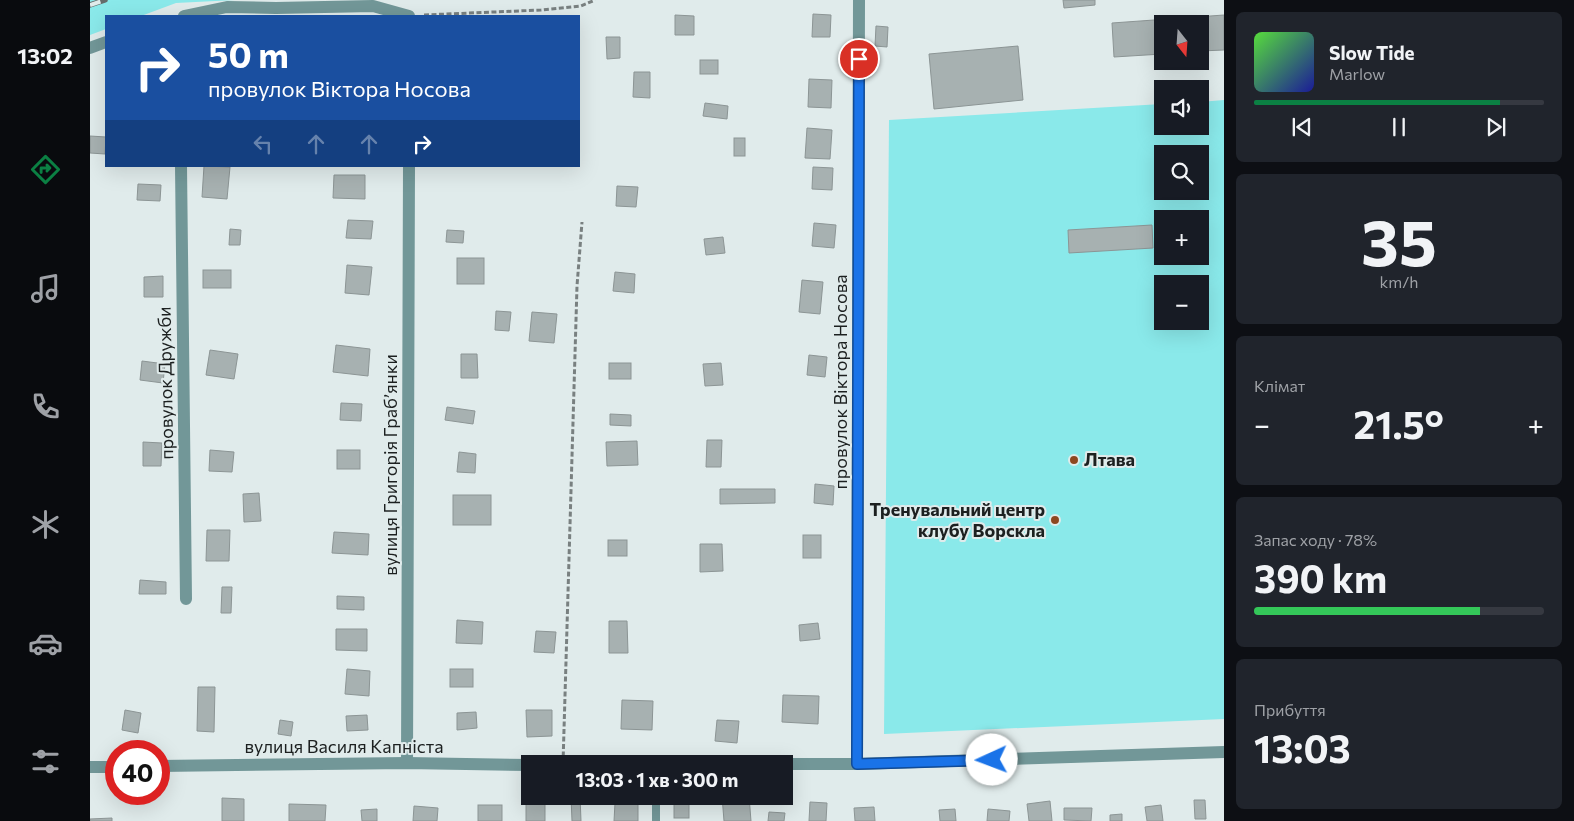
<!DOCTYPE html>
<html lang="uk">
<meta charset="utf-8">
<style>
:root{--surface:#171b24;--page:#20242c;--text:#f1f3f6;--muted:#9ea1a6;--line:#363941;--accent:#0b8043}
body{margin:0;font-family:Commissioner,sans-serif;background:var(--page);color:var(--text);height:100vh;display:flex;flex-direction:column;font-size:19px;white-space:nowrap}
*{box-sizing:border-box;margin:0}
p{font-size:16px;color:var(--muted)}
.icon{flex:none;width:28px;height:28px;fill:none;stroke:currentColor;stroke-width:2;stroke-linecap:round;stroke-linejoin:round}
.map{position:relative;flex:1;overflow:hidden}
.sheet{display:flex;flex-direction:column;gap:12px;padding:12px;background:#0d0f14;width:350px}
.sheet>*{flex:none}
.guide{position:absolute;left:15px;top:15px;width:475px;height:152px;border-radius:0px;box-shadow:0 5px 20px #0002;background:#1a4fa0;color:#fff;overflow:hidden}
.needle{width:32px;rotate:163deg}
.fabs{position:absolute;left:1064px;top:15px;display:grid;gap:10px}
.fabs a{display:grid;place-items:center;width:55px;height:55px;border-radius:0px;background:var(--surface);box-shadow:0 5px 20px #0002;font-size:25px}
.speed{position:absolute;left:15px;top:740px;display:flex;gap:10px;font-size:25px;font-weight:700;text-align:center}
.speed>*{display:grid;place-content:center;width:65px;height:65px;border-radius:50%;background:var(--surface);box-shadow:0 5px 20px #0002;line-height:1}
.speed .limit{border:8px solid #d22;background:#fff;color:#111}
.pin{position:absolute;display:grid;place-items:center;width:42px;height:42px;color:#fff;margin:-21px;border:2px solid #fff;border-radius:50%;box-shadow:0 1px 5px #0007}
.me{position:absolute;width:55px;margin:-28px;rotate:268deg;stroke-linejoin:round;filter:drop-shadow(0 0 4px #0008)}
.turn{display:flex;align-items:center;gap:18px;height:105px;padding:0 20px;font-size:22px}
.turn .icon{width:65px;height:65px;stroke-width:2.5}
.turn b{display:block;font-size:35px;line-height:42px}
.lanes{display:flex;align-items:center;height:48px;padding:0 20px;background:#0003;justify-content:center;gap:25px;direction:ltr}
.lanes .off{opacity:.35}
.big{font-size:38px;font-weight:700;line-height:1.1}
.sheet .widget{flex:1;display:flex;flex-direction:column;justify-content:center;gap:8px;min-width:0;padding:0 18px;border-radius:8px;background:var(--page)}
.sheet .dial{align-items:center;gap:0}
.dial b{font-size:65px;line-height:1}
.song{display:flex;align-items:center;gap:15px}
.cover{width:60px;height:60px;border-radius:8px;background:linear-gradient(135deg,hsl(110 70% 55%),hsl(240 70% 35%))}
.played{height:5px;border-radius:2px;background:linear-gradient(90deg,var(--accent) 85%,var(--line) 85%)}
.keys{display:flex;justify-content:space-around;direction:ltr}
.heat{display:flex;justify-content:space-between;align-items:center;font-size:28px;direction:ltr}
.charge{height:8px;border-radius:4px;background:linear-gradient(90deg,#34c759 78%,var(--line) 0)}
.trip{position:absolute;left:431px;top:755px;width:272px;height:50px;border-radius:0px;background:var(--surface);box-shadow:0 5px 20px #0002;font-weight:700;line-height:50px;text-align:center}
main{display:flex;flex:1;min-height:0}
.tabs{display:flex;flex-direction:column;width:90px;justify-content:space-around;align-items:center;background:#090b0e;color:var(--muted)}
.tabs .icon{width:35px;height:35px}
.tabs .selected{color:var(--accent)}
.tabs b{font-size:22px;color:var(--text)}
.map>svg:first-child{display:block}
.green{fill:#8ae9ea;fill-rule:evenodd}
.building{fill:#a7b1b1;stroke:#8c9595}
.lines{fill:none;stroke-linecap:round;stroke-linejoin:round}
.path{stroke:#798080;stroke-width:3;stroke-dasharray:5 2.5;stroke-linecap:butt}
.service{stroke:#729798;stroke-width:8}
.minor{stroke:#729798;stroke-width:12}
.tertiary{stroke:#729798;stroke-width:12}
.rail-casing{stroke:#646b6b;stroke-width:5.5}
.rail{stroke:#e0ebeb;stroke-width:4;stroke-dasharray:11;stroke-linecap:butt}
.route-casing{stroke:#114b97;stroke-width:12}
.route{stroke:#1a73e8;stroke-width:9}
.poi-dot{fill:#8d4721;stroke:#e0ebeb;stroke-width:2}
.labels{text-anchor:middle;stroke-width:4;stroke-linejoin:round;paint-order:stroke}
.street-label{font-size:18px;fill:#1c2020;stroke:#e0ebeb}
.poi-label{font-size:18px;font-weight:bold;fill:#1c2020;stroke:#e0ebeb;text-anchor:start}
</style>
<main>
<nav class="tabs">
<b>13:02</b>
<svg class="icon selected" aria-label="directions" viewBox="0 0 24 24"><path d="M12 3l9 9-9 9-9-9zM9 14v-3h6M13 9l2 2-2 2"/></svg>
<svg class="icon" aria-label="music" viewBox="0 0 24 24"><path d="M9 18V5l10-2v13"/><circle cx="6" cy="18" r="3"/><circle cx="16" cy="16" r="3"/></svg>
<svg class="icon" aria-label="phone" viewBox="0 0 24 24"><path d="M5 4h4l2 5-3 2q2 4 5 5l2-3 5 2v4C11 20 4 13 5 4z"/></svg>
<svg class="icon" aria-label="climate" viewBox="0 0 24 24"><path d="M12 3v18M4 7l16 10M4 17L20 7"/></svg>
<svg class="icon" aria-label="car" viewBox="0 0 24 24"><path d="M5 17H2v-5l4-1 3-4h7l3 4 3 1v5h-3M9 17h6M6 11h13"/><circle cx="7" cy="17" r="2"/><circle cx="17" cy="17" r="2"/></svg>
<svg class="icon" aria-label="filters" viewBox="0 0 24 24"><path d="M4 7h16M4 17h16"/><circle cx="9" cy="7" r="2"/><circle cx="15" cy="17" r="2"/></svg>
</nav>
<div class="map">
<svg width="1134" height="821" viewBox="0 0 1134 821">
<rect width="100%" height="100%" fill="#e0ebeb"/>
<!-- green -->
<g class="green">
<path d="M 0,0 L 145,0 L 86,3 L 51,16 L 16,16 L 16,29 L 0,35 Z"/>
<path d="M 1134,100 L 1134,719 L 794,734 L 799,120 L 1072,104 L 1072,126 L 1110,126 L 1110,102 ZM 1072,154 L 1110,154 L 1110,191 L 1072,191 ZM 1072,219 L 1110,219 L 1110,256 L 1072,256 ZM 1072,284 L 1110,284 L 1110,321 L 1072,321 Z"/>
</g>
<!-- building -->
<g class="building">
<path d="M 973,0 L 1005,0 L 1005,5 L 974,8 Z"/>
<path d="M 723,14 L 741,15 L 740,37 L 722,37 Z"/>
<path d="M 585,15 L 604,16 L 604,35 L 585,35 Z"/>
<path d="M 1134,15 L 1134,50 L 1110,51 L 1110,24 L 1072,24 L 1072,54 L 1024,57 L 1022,23 Z"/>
<path d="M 786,26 L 798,27 L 797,47 L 785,46 Z"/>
<path d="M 516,37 L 530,37 L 530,58 L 517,59 Z"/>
<path d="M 928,46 L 933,100 L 844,109 L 839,54 Z"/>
<rect x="610" y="60" width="18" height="14"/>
<path d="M 544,72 L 560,72 L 560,98 L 543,97 Z"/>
<path d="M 719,79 L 742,80 L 741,108 L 718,107 Z"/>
<path d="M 615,103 L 638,106 L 637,119 L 613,116 Z"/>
<path d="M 717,128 L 742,130 L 740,159 L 715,158 Z"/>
<path d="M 0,136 L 16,137 L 15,154 L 0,153 Z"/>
<rect x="644" y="138" width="11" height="18"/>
<path d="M 114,166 L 140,167 L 137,199 L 112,197 Z"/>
<path d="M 723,167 L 743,168 L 742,190 L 722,189 Z"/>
<path d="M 244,175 L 275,175 L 275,199 L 243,198 Z"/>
<path d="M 48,184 L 71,185 L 70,201 L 47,200 Z"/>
<path d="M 527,186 L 548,187 L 546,207 L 526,206 Z"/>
<path d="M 258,220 L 283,221 L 281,239 L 256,238 Z"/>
<path d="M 724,223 L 746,225 L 744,248 L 722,246 Z"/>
<path d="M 1062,225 L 1063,248 L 979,253 L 978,230 Z"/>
<path d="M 140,229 L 151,230 L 150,245 L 139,245 Z"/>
<path d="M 357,230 L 374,231 L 373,243 L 356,242 Z"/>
<path d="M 633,237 L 635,253 L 616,255 L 614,239 Z"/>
<rect x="367" y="258" width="27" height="26"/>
<path d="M 257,265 L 282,267 L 279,295 L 255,293 Z"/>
<rect x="113" y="270" width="28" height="18"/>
<path d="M 525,272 L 545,274 L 544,293 L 523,291 Z"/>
<path d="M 73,276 L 73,297 L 54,297 L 54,277 Z"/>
<path d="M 712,280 L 733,282 L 730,314 L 709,312 Z"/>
<path d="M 406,311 L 421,312 L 419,331 L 405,330 Z"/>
<path d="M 442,312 L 467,314 L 464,343 L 439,341 Z"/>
<path d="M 246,345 L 280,349 L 278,376 L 243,372 Z"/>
<path d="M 120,350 L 148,354 L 144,379 L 116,375 Z"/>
<path d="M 371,354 L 387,354 L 388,378 L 371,378 Z"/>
<path d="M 719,355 L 737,357 L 735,377 L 717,375 Z"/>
<path d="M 52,361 L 75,364 L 73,383 L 50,380 Z"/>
<rect x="519" y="363" width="22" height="16"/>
<path d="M 631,363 L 633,385 L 615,386 L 613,364 Z"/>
<path d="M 251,403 L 272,404 L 271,421 L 250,420 Z"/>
<path d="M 357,407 L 385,411 L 383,424 L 355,420 Z"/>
<path d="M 520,414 L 541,415 L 541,426 L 520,425 Z"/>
<path d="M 617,440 L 632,440 L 631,467 L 616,467 Z"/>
<path d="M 547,441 L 548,465 L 517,466 L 516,442 Z"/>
<path d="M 53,442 L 72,443 L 71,466 L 53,466 Z"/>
<path d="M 120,450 L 144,452 L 142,472 L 119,471 Z"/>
<rect x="247" y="450" width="23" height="19"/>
<path d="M 369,452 L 386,454 L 385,473 L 367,472 Z"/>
<path d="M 725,484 L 744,486 L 743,505 L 724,503 Z"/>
<path d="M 630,489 L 685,489 L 685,503 L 630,504 Z"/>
<path d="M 169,493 L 171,521 L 154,522 L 153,494 Z"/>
<rect x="363" y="495" width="38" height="30"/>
<path d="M 117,530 L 140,530 L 139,561 L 116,561 Z"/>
<path d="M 244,532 L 279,534 L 278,555 L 242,553 Z"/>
<rect x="713" y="535" width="18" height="23"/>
<rect x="518" y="540" width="19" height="16"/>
<path d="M 610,544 L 632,544 L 633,571 L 610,572 Z"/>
<path d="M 50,580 L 76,582 L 76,594 L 49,594 Z"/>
<path d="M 132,587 L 142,587 L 141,613 L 131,613 Z"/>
<path d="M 247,596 L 274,597 L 274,610 L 247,609 Z"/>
<path d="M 367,620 L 393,622 L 392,644 L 366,643 Z"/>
<path d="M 519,621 L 537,621 L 538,653 L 519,653 Z"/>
<path d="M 728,623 L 730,639 L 710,641 L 709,625 Z"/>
<path d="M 246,629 L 277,629 L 277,651 L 246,650 Z"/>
<path d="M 446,631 L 466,632 L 464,653 L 444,652 Z"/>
<path d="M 257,669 L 280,671 L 279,696 L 255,694 Z"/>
<rect x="360" y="669" width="23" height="18"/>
<path d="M 108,687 L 125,687 L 124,732 L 107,731 Z"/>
<path d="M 693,695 L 729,696 L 728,724 L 692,722 Z"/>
<path d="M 532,700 L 563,701 L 562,730 L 531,729 Z"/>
<path d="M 35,710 L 51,713 L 48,733 L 32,730 Z"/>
<path d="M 436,710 L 462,710 L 462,736 L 437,737 Z"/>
<path d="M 386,712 L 387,728 L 367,730 L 367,713 Z"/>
<path d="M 277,715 L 278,730 L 257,731 L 256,716 Z"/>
<path d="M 190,720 L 203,722 L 201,736 L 188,734 Z"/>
<path d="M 627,720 L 649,721 L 647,743 L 625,741 Z"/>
<path d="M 481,796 L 490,796 L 491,821 L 482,821 Z"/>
<rect x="584" y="796" width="15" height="22"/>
<path d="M 632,796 L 659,796 L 661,821 L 634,821 Z"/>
<path d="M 132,798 L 154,799 L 154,821 L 132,821 Z"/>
<path d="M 1104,800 L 1115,800 L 1116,819 L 1105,819 Z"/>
<path d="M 960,801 L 962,821 L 939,821 L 937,804 Z"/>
<path d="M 720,802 L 737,803 L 736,821 L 719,821 Z"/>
<path d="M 525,803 L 548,803 L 548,821 L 524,821 Z"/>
<path d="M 199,804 L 236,805 L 235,821 L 199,821 Z"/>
<rect x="436" y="804" width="19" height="17"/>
<rect x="388" y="805" width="24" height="16"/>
<path d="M 1071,805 L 1073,821 L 1057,821 L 1055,807 Z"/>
<path d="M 324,806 L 348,808 L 347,821 L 323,821 Z"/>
<path d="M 784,807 L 785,821 L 765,821 L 764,808 Z"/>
<path d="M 974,808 L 1002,808 L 1001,821 L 974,820 Z"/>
<path d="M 287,809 L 287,821 L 272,821 L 271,810 Z"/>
<path d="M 865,809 L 866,821 L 850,821 L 849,810 Z"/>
<path d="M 898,809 L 920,811 L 919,821 L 897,821 Z"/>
<path d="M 679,812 L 695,813 L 694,821 L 678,821 Z"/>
<path d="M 1032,814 L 1032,821 L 1020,821 L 1020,815 Z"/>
<path d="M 22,818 L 22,821 L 0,821 L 0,819 Z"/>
</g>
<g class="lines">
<!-- path -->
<g class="path">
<path d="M 334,15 L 451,10 L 491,6 L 505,0"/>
<path d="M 473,764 L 487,286 L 492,222"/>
</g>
<!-- service -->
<path class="service" d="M 566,796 L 566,821"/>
<!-- minor -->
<g class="minor">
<path d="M 94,16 L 137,7 L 186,8 L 283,6 L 319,16"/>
<path d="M 0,48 L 16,42"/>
<path d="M 91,166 L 96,599"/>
<path d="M 317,763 L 319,166"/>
<path d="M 767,764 L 769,0"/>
</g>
<!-- tertiary -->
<g class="tertiary">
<path d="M 556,764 L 616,764"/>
<path d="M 695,764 L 767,764 L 1134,752"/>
<path d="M 69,766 L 317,763 L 440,765"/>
<path d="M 0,767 L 26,767"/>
</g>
<!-- rail casing -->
<g class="rail-casing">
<path id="rail" d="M 0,5 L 15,0"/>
</g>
<!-- rail -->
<use href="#rail" class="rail"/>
</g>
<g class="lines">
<!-- route casing -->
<g class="route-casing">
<path id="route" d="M 769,59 L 767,764 L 902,760"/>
</g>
<!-- route -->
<use href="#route" class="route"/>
</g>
<!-- markers -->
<g class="poi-dot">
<circle cx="984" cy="460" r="5"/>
<circle cx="965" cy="520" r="5"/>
</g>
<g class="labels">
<!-- street labels -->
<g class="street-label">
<text transform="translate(751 382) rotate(-90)" y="6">провулок Віктора Носова</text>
<text transform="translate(76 383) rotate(-91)" y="6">провулок Дружби</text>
<text transform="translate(301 465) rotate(-90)" y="6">вулиця Григорія Грабʼянки</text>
<text x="254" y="753">вулиця Василя Капніста</text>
</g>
<!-- poi labels -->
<g class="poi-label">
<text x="994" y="466">Лтава</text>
<text x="955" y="516" text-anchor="end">Тренувальний центр<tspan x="955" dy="21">клубу Ворскла</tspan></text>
</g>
</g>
</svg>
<div class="fabs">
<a><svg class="needle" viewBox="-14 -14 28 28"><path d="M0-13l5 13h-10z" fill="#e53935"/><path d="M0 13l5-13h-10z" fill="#9ea1a6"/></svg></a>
<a><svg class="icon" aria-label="sound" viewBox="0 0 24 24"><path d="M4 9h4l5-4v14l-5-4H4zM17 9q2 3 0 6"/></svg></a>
<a><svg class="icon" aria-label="search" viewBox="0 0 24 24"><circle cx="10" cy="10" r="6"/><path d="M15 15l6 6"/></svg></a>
<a>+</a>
<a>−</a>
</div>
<div class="speed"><div class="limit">40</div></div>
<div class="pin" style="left:769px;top:59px;background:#d93025"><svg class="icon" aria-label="arrive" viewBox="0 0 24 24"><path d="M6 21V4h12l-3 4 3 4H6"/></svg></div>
<svg class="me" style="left:902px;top:760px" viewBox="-20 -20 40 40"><circle r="19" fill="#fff"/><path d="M0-13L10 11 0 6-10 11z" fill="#1a73e8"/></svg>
<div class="trip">13:03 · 1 хв · 300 m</div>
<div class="guide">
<div class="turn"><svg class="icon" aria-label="right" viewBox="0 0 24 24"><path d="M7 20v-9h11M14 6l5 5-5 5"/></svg><div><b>50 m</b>провулок Віктора Носова</div></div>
<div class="lanes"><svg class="icon off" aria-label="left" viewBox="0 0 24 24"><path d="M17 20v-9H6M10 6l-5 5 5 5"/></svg><svg class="icon off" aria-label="ahead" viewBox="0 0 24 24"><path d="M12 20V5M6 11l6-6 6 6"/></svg><svg class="icon off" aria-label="ahead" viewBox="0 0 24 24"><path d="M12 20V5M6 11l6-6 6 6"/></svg><svg class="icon" aria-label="right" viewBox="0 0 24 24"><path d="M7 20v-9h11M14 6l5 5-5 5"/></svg></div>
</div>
</div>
<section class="sheet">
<div class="widget">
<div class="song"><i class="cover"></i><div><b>Slow Tide</b><p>Marlow</p></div></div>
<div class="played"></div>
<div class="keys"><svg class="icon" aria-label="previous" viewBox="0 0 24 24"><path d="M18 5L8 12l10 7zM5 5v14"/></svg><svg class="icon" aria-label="pause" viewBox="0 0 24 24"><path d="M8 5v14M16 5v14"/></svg><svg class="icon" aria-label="next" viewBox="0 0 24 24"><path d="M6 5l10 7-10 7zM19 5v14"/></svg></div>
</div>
<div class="widget dial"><b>35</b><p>km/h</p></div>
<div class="widget"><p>Клімат</p>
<div class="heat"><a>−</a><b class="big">21.5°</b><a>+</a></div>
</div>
<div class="widget"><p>Запас ходу · 78%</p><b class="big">390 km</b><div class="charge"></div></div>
<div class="widget"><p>Прибуття</p><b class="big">13:03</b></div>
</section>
</main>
